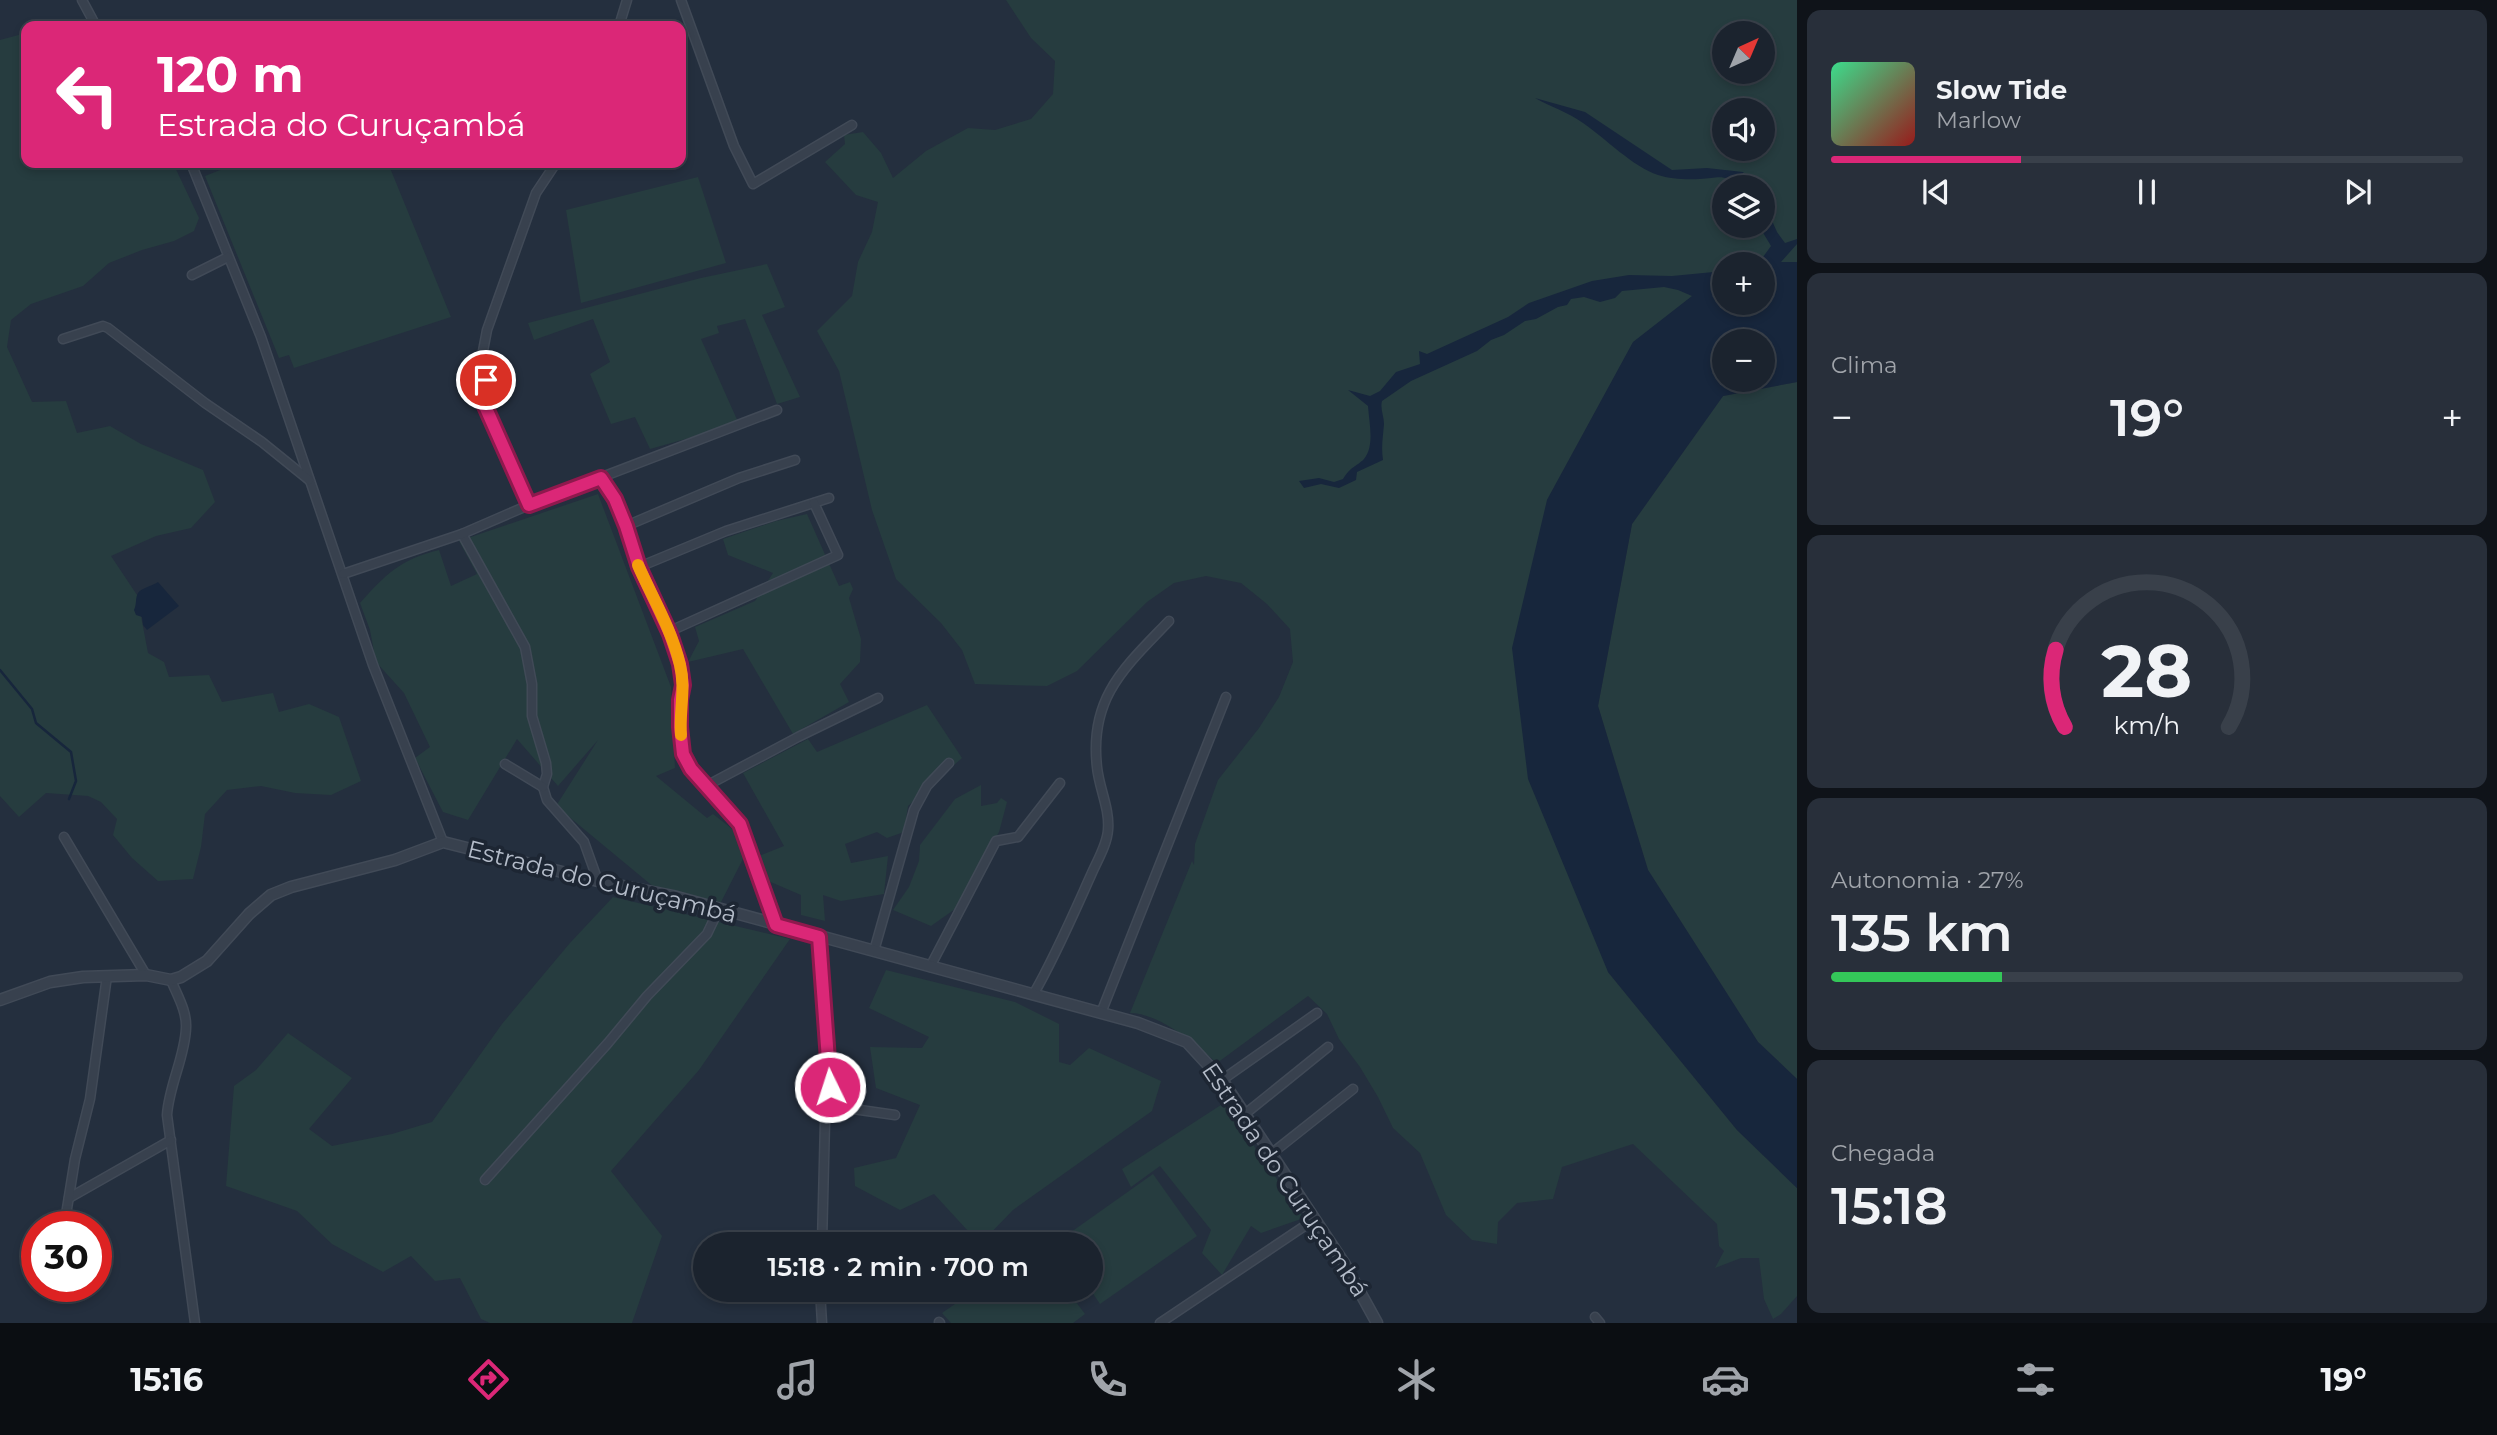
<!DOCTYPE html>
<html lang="pt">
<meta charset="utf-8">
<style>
:root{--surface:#1b232e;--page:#282f3a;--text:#f1f3f6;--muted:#a0a4aa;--line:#39404a;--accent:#db2777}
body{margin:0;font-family:Montserrat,sans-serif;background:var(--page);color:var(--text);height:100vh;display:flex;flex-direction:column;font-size:26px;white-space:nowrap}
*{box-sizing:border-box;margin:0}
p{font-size:23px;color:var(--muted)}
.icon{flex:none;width:38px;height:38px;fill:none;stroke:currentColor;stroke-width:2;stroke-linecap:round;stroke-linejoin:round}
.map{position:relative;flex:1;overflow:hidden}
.sheet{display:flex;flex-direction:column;gap:10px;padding:10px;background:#0f1319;width:700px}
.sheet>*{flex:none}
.top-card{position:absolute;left:21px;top:21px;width:665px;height:147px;border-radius:14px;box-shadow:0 4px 10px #0003,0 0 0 2px var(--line);background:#db2777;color:#fff;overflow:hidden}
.needle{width:46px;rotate:44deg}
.buttons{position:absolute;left:1712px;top:21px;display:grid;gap:14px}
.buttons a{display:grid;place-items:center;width:63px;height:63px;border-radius:50%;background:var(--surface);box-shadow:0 4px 10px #0003,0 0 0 2px var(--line);font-size:35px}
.speed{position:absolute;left:21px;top:1211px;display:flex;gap:14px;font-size:35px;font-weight:700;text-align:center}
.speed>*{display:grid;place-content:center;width:91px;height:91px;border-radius:50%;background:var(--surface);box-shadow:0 4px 10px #0003,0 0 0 2px var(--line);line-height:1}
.speed .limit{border:10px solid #d22;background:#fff;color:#111}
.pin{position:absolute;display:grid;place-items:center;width:60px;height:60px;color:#fff;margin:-30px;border:4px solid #fff;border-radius:50%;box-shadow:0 2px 7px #0007}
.me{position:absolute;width:77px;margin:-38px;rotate:356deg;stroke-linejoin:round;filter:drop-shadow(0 0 5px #0008)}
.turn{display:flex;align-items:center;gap:24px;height:147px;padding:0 21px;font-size:32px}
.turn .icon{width:91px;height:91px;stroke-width:2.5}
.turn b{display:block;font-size:49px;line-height:60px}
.big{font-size:52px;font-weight:600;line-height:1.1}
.sheet .widget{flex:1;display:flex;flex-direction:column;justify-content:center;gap:10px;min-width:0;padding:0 24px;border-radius:14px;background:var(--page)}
.sheet .dial{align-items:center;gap:0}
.dial svg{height:182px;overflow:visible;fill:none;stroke:var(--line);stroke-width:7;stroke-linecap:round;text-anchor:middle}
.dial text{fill:var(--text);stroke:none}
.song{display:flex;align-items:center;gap:21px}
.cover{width:84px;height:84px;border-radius:10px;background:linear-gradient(135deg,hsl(150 70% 55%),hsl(0 70% 35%))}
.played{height:7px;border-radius:4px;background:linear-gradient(90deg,var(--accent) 30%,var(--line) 30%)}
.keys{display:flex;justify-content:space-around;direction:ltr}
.heat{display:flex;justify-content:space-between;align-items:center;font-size:38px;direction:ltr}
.charge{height:10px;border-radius:5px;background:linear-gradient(90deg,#34c759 27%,var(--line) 0)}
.trip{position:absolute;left:693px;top:1232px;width:410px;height:70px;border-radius:35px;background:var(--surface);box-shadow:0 4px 10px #0003,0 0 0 2px var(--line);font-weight:600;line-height:70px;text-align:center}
.dock{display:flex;height:112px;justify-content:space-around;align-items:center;background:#0b0e12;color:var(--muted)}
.dock .icon{width:49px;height:49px}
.dock .current{color:var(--accent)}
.dock b{font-size:32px;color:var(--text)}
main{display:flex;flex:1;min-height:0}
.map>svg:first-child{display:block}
.green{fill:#263c3f;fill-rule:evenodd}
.water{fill:#17263c;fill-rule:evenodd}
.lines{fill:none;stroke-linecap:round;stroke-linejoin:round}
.stream{stroke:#17263c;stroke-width:2.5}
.minor-casing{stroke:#414a57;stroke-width:11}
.tertiary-casing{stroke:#414a57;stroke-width:13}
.minor{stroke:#38414e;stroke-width:8}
.tertiary{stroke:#38414e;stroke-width:10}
.route-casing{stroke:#8e194d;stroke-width:18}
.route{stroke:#db2777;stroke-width:12}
.slow{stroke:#f59e0b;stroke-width:12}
.labels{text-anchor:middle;stroke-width:7;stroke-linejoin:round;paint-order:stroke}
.street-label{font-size:24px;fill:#b4bcc9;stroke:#1d2633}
</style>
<main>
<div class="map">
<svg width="1797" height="1323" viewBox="0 0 1797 1323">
<rect width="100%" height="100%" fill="#242f3e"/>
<!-- green -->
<g class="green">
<path d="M 1006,0 L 1797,0 L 1797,262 L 1724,264 L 1724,272 L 1633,343 L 1547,500 L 1608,972 L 1737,1130 L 1797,1188 L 1797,1296 L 1781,1314 L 1773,1319 L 1764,1299 L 1759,1258 L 1741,1258 L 1715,1268 L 1724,1251 L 1719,1246 L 1717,1224 L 1633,1144 L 1562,1167 L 1553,1199 L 1517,1203 L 1498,1222 L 1497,1244 L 1472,1240 L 1446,1215 L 1420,1153 L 1393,1128 L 1378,1097 L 1360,1067 L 1339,1039 L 1327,1014 L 1308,996 L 1217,1063 C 1196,1044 1159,1013 1130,1013 L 1192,861 L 1194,865 L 1195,844 L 1218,780 L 1259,728 L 1279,697 L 1293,662 L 1290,629 L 1267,604 L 1241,583 L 1206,576 L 1174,583 L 1147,602 L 1077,671 L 1047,686 L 975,684 L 962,650 L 941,623 L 896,579 L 872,510 L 839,371 L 817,331 L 852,296 L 858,262 L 872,232 L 878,202 L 856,195 L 825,162 L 845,144 L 844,135 L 863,132 L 881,153 L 893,178 L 926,151 L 968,128 L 995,130 L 1031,119 L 1053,94 L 1055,61 L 1031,38 ZM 1724,33 L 1762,33 L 1762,72 L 1724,72 ZM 1724,110 L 1762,110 L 1762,149 L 1724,149 ZM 1724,187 L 1762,187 L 1762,226 L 1724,226 Z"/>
<path d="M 26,33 L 26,163 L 173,163 L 199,218 L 194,231 L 174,241 L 142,250 L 109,263 L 83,286 L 31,304 L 11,320 L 7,347 L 32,402 L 66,401 L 77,433 L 110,426 L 141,444 L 203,470 L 215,502 L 191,528 L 156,536 L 111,556 L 137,595 L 148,653 L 164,662 L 169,677 L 209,675 L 222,702 L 273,693 L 279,712 L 309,704 L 339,717 L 361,781 L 331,795 L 295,793 L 261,786 L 227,790 L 205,814 L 201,847 L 193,879 L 158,881 L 132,858 L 113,835 L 117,819 L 101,802 L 88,796 L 46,793 L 19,817 L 0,796 L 0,40 Z"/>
<path d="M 238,163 L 388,163 L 451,317 L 294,368 L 289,355 L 279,358 L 205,176 Z"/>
<path d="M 698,177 L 726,263 L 581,303 L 566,210 Z"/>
<path d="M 767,264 L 785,307 L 762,315 L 800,397 L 777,404 L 745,319 L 717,326 L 719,333 L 701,339 L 739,424 L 650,449 L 635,417 L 611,424 L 590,374 L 610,362 L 593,319 L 534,340 L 528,323 L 701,278 Z"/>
<path d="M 1797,382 L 1797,1079 L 1758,1042 L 1648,870 L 1598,706 L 1632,524 L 1723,396 Z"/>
<path d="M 598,494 L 671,687 L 675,768 L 656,776 L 707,818 L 713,814 L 740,835 L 746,853 L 718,908 L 655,888 L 556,806 L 598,740 L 558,786 L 517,739 L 468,820 L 443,812 L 415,758 L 430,747 L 404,693 L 376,662 L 370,630 L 360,603 C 386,574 401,559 439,550 L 451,586 L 477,574 L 459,541 Z"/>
<path d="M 807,514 L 839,586 L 850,582 L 853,589 L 849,598 L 861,639 L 860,662 L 840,684 L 849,702 L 793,734 L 743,649 L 688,662 L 699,641 L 695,627 L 755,601 L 773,573 L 728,555 L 723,539 L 776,521 Z"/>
<path d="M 927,705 L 962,758 L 908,806 L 904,832 L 887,838 L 877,832 L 845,844 L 851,863 L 888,856 L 884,894 L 841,901 L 823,895 L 825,921 L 801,915 L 801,895 L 766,880 L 759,856 L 784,846 L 743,773 L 808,739 L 817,752 Z"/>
<path d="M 981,785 L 981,806 L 997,803 L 1001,798 L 1007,802 L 999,832 L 955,909 L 931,926 L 893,910 L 909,887 L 919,861 L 920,845 L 955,799 Z"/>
<path d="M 613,897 L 790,939 L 699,1070 L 611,1171 L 662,1236 L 632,1323 L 490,1323 L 481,1319 L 460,1278 L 435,1281 L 411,1256 L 383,1272 L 332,1244 L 297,1211 L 226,1186 L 234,1086 L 256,1070 L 288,1033 L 352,1078 L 309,1129 L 332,1146 L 392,1134 L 432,1122 L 502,1024 L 570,943 Z"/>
<path d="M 886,970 L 1015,1002 L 1059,1024 L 1059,1062 L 1070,1065 L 1089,1048 L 1161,1081 L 1152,1111 L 1013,1210 L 980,1244 L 934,1194 L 900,1210 L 855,1186 L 854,1168 L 896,1158 L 920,1105 L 876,1088 L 870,1047 L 922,1048 L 929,1037 L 869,1008 Z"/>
<path d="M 1224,1103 L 1304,1218 L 1261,1233 L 1251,1226 L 1222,1275 L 1202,1253 L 1211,1230 L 1160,1166 L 1131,1187 L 1122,1169 Z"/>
<path d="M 1153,1174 L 1197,1236 L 1100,1304 L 1090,1289 L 1090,1244 L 1058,1244 L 1057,1242 Z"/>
<path d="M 975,1290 L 1067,1290 L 1085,1314 L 1073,1323 L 951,1323 L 942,1313 Z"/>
</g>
<!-- water -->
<g class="water">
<path d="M 1535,98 L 1585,112 L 1672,170 L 1707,168 L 1743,172 L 1756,187 L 1740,187 C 1724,173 1719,178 1700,179 C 1687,180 1670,179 1658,175 C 1633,167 1605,138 1583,123 C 1568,112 1551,107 1535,98 Z"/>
<path d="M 1762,198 L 1777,232 L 1785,243 L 1797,239 L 1797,244 L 1781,262 L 1797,262 L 1797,382 L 1723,396 L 1632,524 L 1598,706 L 1648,870 L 1758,1042 L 1797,1079 L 1797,1188 L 1737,1130 L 1608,972 L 1528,779 L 1512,648 L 1547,500 L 1633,342 L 1692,296 L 1678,290 L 1664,287 L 1622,291 L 1615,298 L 1600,302 L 1584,297 L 1571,299 L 1567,305 L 1558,307 L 1536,319 L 1525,321 L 1504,335 L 1491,340 L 1477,351 L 1411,381 L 1382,401 C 1380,409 1384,416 1384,424 C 1383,437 1381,447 1383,460 L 1357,472 L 1356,480 L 1339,488 L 1321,484 L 1304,488 L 1299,481 L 1319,478 L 1334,482 L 1343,479 C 1351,466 1356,467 1364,459 C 1375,446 1369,422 1368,406 L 1348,390 L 1370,396 L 1380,391 L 1396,372 L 1420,364 L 1419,351 L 1427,354 L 1508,317 L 1529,303 L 1592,281 L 1629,275 L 1672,276 L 1724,271 L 1724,303 L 1762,303 L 1762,264 L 1745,264 L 1765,263 L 1763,257 L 1771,246 L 1762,231 L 1755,229 L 1753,226 L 1762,226 ZM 1762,341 L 1762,380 L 1724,380 L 1724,341 Z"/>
<path d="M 158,582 L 179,606 L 147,630 L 143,625 L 142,617 L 136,615 L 134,610 C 137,604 135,598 138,593 C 141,588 152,586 158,582 Z"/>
</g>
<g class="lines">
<!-- stream -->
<path class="stream" d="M 0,670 L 32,709 L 36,723 L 71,752 L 76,781 L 69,799"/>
<!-- minor casing -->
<g class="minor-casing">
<g id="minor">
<path d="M 82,0 L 96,26"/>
<path d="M 681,0 L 734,146 L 753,184 L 852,125"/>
<path d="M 619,26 L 627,0"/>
<path d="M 191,163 L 261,337 L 373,665 L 443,842"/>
<path d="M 192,275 L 228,257"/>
<path d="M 63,339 L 103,326 L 108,328 L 205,403 L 262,442 L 309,480"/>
<path d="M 601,478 L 615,499 L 626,526 L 639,567 L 670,634 L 680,664 L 683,685 L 680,700 L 680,727 L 683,754 L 691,769 L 740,824 L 776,925"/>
<path d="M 529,505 L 485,406 L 486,380 L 483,351 L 487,330 L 536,193 L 556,163"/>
<path d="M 626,526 L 739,478 L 795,460"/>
<path d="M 462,534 L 525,647 L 532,684 L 532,716 L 546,763 L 547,774 L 543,787 L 547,800 L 584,842 L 598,881"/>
<path d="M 639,567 L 726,531 L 829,498"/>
<path d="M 343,574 L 462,534 L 529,505 L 777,410"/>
<path d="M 668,632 L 838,555 L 814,503"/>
<path d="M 505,764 L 543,787"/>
<path d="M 706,786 L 798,737 L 878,698"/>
<path d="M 64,837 L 146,975"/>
<path d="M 819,937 L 832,1106 L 825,1121 L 822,1244"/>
<path d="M 874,951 L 914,810 L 927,786 L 949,763"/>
<path d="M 930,967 L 996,841 L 1018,837 L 1060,783"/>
<path d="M 171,980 C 177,995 187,1011 186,1028 C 185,1057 169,1085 167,1115 L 195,1323"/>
<path d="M 1033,995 C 1055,957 1073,915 1091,875 C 1097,861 1107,845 1108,830 C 1110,809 1099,788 1097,767 C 1089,697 1125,667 1169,621"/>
<path d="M 1101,1013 L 1226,697"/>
<path d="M 1222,1080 L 1317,1013"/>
<path d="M 832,1106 L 895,1115"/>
<path d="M 1245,1114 L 1328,1047"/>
<path d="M 1271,1154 L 1353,1089"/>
<path d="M 485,1180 L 608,1043 L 647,996 L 707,934 L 718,911"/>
<path d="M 69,1198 L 171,1140"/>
<path d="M 64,1227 L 75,1159 L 90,1099 L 107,976"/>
<path d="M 53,1290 L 54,1286"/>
<path d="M 820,1290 L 822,1323"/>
<path d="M 1595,1317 L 1600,1323"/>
<path d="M 939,1322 L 940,1323"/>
<path d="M 1160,1323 L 1315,1219"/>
</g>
</g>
<!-- tertiary casing -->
<g class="tertiary-casing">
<path id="tertiary" d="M 0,1000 L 50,982 L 83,977 L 146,975 L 171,980 L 181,977 L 207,961 L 249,914 L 271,895 L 291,887 L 395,860 L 443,842 L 598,881 L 673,896 L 1138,1023 L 1187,1042 L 1222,1080 L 1344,1263 L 1377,1323"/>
</g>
<!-- minor -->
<use href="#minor" class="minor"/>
<!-- tertiary -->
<use href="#tertiary" class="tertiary"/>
</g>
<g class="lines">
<!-- route casing -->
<g class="route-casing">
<path id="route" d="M 486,380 L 485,406 L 529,505 L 601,478 L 615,499 L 626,526 L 639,567 L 670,634 L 680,664 L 683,685 L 680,700 L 680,727 L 683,754 L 691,769 L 740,824 L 776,925 L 819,937 L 830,1087"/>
</g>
<!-- route -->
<use href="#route" class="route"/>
<!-- slow -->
<path class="slow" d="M 638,565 C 652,597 672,630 680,665 C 686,688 679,712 681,735"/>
</g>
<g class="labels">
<!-- street labels -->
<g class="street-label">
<text transform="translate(602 882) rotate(14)" y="8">Estrada do Curuçambá</text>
<text transform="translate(1285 1180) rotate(56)" y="8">Estrada do Curuçambá</text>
</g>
</g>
</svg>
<div class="buttons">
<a><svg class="needle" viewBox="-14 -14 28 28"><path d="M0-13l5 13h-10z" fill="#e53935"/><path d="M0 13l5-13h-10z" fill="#a0a4aa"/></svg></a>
<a><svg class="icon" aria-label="sound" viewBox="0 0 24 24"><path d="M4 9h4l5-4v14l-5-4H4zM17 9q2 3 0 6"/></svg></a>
<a><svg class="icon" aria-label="layers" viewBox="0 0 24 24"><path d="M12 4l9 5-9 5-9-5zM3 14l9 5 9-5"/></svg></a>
<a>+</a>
<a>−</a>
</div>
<div class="speed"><div class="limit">30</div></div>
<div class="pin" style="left:486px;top:380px;background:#d93025"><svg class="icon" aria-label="arrive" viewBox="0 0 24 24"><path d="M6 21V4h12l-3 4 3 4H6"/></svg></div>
<svg class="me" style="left:830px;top:1087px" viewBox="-20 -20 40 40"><circle r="17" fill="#db2777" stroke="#fff" stroke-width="3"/><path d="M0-11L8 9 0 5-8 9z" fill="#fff"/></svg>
<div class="trip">15:18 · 2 min · 700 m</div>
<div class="top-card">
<div class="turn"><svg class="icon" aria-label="left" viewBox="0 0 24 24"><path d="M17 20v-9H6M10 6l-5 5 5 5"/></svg><div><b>120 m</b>Estrada do Curuçambá</div></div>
</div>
</div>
<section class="sheet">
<div class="widget">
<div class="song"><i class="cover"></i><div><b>Slow Tide</b><p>Marlow</p></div></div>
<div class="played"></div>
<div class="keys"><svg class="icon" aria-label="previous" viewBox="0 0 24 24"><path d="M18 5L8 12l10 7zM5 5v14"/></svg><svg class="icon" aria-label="pause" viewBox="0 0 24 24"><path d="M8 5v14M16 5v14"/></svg><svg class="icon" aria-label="next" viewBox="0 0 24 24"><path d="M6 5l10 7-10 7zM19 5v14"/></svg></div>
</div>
<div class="widget"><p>Clima</p>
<div class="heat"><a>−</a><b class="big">19°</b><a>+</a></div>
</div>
<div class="widget dial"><svg viewBox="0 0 100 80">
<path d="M14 69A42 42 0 1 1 86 69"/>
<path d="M14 69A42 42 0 0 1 10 35" stroke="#db2777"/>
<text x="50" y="56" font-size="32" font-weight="700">28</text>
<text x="50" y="72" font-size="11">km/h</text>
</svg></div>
<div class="widget"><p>Autonomia · 27%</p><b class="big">135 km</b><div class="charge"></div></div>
<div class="widget"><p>Chegada</p><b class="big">15:18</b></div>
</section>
</main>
<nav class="dock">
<b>15:16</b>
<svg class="icon current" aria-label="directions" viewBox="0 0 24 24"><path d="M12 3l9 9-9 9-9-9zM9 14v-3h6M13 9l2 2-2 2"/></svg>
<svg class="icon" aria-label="music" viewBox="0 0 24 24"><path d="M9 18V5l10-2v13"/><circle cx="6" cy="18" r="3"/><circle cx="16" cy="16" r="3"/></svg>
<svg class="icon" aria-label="phone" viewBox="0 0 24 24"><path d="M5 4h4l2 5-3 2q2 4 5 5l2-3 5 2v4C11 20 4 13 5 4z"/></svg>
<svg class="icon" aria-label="climate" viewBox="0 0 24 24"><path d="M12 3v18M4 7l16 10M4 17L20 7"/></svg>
<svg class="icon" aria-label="car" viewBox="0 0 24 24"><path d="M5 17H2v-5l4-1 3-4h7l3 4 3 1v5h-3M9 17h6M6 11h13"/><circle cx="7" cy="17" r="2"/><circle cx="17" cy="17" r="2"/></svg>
<svg class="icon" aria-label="filters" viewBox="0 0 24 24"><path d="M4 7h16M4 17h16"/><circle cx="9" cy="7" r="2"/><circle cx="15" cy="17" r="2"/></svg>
<b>19°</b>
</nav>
